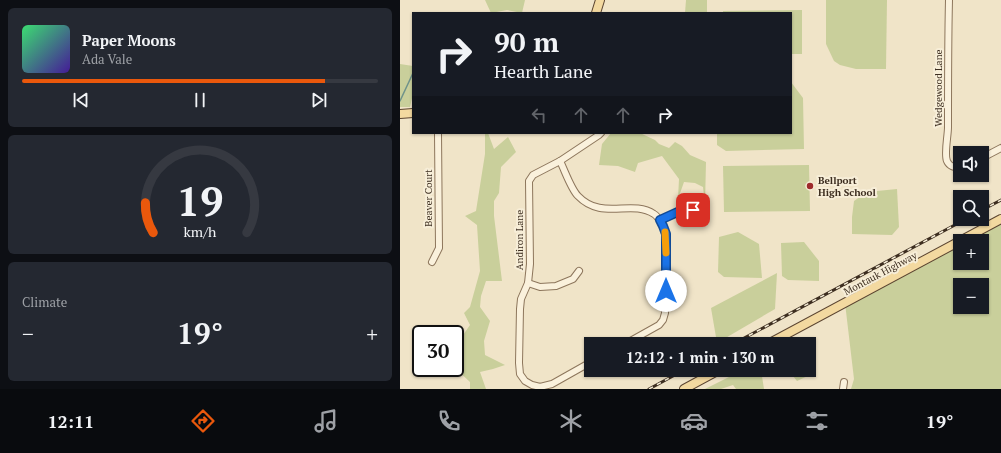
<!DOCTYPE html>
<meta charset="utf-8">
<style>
:root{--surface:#171b24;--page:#242831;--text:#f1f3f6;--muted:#9ea1a6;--line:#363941;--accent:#ea580c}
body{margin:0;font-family:"PT Serif",serif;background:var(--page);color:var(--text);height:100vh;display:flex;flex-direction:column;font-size:15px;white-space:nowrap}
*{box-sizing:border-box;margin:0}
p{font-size:13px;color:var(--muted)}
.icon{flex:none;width:22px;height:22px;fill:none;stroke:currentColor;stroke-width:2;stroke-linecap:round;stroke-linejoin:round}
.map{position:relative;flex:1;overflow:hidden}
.drawer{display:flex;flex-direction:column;gap:8px;padding:8px;background:#0d0f14;width:400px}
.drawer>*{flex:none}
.banner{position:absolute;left:12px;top:12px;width:380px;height:122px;border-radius:0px;box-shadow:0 1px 3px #0004;background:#171b24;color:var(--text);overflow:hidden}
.tools{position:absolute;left:553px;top:146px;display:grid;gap:8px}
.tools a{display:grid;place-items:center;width:36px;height:36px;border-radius:0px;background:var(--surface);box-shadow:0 1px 3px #0004;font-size:20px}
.speed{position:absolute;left:12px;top:325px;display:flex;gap:8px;font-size:20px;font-weight:700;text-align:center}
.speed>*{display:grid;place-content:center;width:52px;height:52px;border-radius:50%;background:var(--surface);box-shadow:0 1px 3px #0004;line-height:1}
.speed .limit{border:2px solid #111;border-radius:6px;background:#fff;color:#111}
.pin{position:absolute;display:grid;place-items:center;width:34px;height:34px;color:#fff;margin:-17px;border-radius:8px;box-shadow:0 2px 6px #0006}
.me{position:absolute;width:44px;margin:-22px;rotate:0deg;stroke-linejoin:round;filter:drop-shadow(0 0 3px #0008)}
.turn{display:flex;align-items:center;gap:14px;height:84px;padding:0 16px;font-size:18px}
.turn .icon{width:52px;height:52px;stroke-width:2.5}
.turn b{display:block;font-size:28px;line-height:34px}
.lanes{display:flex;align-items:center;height:38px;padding:0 16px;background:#0003;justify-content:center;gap:20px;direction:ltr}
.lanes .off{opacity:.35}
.big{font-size:30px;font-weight:800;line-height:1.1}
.drawer .tile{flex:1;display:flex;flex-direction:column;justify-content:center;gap:6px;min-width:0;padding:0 14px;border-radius:6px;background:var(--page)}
.drawer .dial{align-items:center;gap:0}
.dial svg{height:104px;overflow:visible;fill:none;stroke:var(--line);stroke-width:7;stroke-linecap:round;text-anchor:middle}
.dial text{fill:var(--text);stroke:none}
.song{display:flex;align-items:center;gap:12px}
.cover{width:48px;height:48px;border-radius:6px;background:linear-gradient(135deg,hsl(140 70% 55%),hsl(260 70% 35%))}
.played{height:4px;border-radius:2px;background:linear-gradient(90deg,var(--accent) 85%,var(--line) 85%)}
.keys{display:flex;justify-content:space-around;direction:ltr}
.heat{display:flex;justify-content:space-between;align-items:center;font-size:22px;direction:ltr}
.trip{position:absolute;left:184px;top:337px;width:232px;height:40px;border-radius:0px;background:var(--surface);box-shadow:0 1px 3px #0004;font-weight:800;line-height:40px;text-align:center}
.dock{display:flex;height:64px;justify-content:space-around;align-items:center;background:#090b0e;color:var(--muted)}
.dock .icon{width:28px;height:28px}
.dock .selected{color:var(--accent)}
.dock b{font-size:18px;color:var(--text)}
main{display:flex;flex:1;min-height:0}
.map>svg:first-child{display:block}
.green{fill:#c9cf9b;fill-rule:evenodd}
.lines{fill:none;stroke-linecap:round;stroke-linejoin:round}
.stream{stroke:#6f938a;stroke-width:1.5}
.minor-casing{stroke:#8d765c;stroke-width:8}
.major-casing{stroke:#5b4430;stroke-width:10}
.minor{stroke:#faf1dc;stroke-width:6}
.major{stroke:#f3d9a0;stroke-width:8}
.rail-casing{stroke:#3d2e20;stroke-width:3}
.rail{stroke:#f7eed8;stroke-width:1.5;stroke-dasharray:4.5;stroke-linecap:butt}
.route-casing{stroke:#114b97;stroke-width:10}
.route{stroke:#1a73e8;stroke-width:7}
.slow{stroke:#f59e0b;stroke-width:7}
.poi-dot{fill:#9e2a2b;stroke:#f7eed8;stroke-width:1.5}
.labels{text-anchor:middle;stroke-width:4;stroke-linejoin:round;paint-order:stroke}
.street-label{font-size:10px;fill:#3d2e20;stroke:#f7eed8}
.poi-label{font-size:10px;font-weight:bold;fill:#3d2e20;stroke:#f7eed8;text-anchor:start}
</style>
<main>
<section class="drawer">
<div class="tile">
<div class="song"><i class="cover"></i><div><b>Paper Moons</b><p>Ada Vale</p></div></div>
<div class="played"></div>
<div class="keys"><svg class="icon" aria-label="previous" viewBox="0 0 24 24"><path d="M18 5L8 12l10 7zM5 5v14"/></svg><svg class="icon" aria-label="pause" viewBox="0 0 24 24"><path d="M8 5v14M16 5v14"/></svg><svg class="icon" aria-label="next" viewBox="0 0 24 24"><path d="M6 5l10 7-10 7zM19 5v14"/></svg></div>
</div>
<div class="tile dial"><svg viewBox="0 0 100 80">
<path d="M14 69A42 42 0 1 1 86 69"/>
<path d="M14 69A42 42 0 0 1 8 46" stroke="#ea580c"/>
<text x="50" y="56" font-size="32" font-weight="700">19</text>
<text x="50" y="72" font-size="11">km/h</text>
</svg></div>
<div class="tile"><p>Climate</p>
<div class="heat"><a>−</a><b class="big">19°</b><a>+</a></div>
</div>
</section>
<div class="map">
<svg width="601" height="389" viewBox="0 0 601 389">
<rect width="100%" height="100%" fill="#f0e4c8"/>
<!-- green -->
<g class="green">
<path d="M 85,0 L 125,0 L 122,13 L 107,10 L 91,13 Z"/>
<path d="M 286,0 L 307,0 L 307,13 L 285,13 Z"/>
<path d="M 426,0 L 487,0 L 486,69 L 456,69 L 440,65 L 434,61 L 426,44 Z"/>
<path d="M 402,10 L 402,54 L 391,54 L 391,13 L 323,13 L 323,11 Z"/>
<path d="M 0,64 L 13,66 L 13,94 L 10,107 L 0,107 Z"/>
<path d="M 391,82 L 403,98 L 404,149 L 326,151 L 317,145 L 317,133 L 391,133 Z"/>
<path d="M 85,133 L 88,133 L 94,149 L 108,137 L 116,152 L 101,167 L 99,193 L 94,201 L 94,216 L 102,281 L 86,281 L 81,296 L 80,307 L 90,321 L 84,341 L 85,355 L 105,365 L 93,369 L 80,372 L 86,389 L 70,389 L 70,382 L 55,368 L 55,339 L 61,338 L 70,325 L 64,313 L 70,307 L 80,271 L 77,225 L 65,216 L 76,211 L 85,154 Z"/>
<path d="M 211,133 L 240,133 L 255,140 L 259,144 L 269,148 L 275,142 L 282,146 L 290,155 L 306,162 L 305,204 L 303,187 L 295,183 L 284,182 L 278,199 L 279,179 L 262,156 L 238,163 L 235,172 L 218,166 L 199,165 L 202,144 Z"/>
<path d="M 409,165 L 410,211 L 324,212 L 323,166 Z"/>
<path d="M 497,189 L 499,227 L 492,235 L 452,234 L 452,217 L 454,201 L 467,192 Z"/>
<path d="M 601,219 L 601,389 L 451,389 L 454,379 L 445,303 ZM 560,241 L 582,241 L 582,263 L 560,263 ZM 560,285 L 582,285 L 582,307 L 560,307 Z"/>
<path d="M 338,232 L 359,244 L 362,278 L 324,277 L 318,272 L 319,237 Z"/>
<path d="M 404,242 L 419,261 L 419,281 L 388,280 L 382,276 L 381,243 Z"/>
<path d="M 377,273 L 375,309 L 317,343 L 311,308 Z"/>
<path d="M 409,359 L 414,373 L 397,381 L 388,370 L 409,370 Z"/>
<path d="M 343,370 L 361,370 L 364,389 L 336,389 L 333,385 L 321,389 L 305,389 Z"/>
</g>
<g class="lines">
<!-- stream -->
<path class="stream" d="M 0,101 L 13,73"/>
<!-- minor casing -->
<g class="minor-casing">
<g id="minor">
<path d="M 549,0 C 548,42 548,85 548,127 C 548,136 544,154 547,161 C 549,166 555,168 560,168"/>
<path d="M 582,158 L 601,148"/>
<path d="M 160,161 C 165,171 171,189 178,196 C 202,221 231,199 254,214 C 256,215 258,218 260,220 L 282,210 L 304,210"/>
<path d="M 32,262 L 39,248 L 38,133"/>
<path d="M 128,283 L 140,287 L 156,286 L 173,279 L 179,271"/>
<path d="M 225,344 L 259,325 L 263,320 L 265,313 L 266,234 L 263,226 L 260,220"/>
<path d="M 191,362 L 152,384 L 140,387 L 132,385 L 125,381 L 120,374 L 119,363 L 120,309 L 121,299 L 128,283 L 130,264 L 129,181 L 133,175 L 160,161 L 199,135 L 201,133"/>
<path d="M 443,389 L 444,382"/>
</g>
</g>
<!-- major casing -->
<g class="major-casing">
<g id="major">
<path d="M 196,13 L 200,0"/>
<path d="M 0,114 L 13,113"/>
<path d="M 368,344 L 601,219"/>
<path d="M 284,389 L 319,370"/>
</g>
</g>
<!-- minor -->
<use href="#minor" class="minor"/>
<!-- major -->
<use href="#major" class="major"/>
<!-- rail casing -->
<g class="rail-casing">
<g id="rail">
<path d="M 582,210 L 601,200"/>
<path d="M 333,344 L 566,219"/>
<path d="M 249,389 L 284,370"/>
</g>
</g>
<!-- rail -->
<use href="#rail" class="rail"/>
</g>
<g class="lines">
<!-- route casing -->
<g class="route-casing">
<path id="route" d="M 266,291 L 266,234 L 263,226 L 260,220 L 282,210 L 293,210"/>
</g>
<!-- route -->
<use href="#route" class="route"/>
<!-- slow -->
<path class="slow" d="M 265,232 L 266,253"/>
</g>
<!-- markers -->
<circle class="poi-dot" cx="410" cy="186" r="4"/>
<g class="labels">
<!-- street labels -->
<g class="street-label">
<text transform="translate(538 88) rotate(-90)" y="4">Wedgewood Lane</text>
<text transform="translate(28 198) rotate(-90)" y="4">Beaver Court</text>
<text transform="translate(119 240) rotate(-90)" y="4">Andiron Lane</text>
<text transform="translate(480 273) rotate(-28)" y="4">Montauk Highway</text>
</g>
<!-- poi labels -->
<g class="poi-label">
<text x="418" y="184">Bellport<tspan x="418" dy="12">High School</tspan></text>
</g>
</g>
</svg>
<div class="tools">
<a><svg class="icon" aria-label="sound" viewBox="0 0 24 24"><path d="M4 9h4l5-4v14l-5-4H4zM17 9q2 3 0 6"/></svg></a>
<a><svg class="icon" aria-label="search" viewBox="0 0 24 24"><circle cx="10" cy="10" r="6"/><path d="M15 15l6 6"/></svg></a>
<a>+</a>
<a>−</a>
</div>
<div class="speed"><div class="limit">30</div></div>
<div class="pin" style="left:293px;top:210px;background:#d93025"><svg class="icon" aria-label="arrive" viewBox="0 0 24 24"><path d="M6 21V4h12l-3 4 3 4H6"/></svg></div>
<svg class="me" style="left:266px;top:291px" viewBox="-20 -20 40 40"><circle r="19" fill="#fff"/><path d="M0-13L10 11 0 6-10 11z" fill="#1a73e8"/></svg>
<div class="trip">12:12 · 1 min · 130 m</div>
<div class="banner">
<div class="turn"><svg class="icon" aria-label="right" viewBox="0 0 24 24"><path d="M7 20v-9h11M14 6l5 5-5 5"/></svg><div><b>90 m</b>Hearth Lane</div></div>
<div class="lanes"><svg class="icon off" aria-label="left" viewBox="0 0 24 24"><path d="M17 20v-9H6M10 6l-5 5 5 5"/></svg><svg class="icon off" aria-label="ahead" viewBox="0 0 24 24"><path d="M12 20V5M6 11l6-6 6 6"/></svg><svg class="icon off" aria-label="ahead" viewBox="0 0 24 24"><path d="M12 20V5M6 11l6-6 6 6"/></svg><svg class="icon" aria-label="right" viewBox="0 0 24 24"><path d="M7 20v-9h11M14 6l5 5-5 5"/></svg></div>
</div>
</div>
</main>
<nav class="dock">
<b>12:11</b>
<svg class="icon selected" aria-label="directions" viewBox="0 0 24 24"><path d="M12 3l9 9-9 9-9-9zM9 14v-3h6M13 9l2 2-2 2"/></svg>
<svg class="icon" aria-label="music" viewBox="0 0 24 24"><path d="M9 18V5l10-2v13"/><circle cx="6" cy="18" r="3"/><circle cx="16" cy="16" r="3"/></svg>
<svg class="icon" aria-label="phone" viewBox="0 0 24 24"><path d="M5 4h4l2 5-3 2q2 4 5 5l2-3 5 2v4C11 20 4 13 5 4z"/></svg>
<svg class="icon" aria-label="climate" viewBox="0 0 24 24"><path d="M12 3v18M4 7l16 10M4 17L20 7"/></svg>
<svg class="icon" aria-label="car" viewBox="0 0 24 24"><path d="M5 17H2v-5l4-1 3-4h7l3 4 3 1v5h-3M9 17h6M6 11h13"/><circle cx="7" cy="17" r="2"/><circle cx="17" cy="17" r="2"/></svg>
<svg class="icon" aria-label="filters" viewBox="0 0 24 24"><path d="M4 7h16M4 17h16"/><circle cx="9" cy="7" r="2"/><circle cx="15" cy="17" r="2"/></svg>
<b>19°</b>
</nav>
